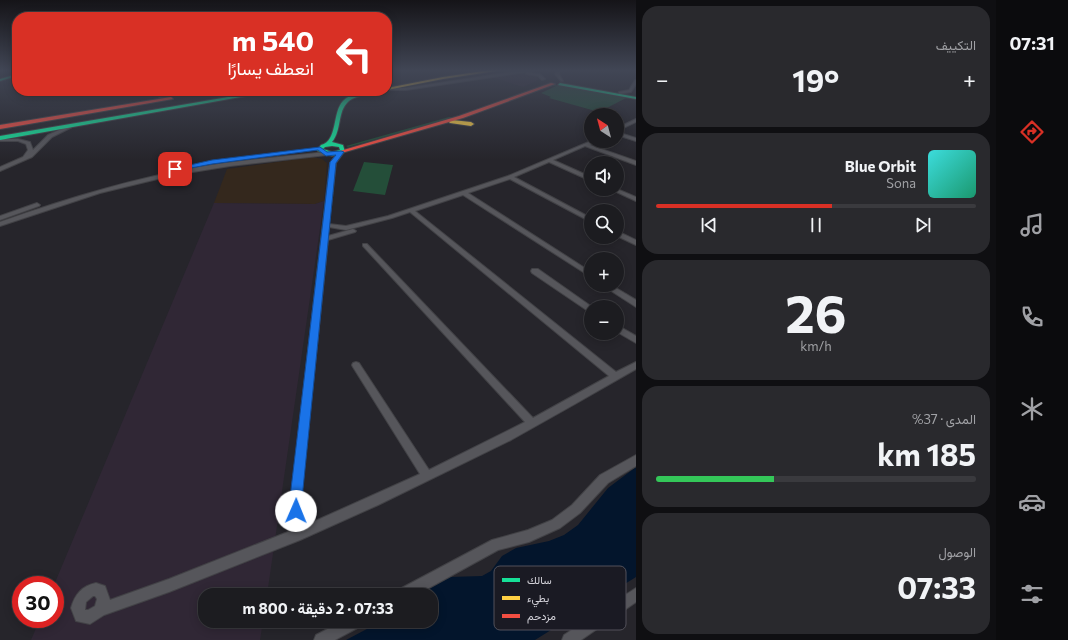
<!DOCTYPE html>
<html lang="ar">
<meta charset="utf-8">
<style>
:root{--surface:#1c1c20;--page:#29292d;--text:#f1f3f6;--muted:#a0a1a5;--line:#3a3a3e;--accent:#d93025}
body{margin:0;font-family:Commissioner,Vazirmatn,sans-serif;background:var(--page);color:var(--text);direction:rtl;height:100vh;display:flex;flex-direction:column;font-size:15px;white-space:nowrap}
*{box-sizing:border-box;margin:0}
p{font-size:13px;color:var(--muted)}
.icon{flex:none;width:22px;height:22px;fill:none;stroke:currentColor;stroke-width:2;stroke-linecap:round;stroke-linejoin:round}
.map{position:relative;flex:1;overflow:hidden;direction:ltr}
.panel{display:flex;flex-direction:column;gap:6px;padding:6px;background:#0f0f12;width:360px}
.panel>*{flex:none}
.top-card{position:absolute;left:12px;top:12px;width:380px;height:84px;border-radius:16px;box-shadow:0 2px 10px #0003,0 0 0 1px var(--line);direction:rtl;background:#d93025;color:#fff;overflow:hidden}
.needle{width:26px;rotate:324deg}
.buttons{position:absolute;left:584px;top:108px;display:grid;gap:8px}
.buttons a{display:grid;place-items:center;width:40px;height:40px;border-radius:50%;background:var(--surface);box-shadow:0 2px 10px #0003,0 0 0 1px var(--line);font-size:20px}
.speed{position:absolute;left:12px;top:576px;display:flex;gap:8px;font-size:20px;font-weight:700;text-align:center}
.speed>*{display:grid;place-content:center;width:52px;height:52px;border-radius:50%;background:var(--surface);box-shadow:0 2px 10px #0003,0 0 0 1px var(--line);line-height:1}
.speed .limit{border:6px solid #d22;background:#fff;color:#111}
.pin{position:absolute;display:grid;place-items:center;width:34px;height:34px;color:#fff;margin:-17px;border-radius:8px;box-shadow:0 2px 6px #0006}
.me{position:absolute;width:44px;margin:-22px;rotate:1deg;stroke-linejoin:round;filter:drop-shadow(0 0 3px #0008)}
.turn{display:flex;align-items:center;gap:14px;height:84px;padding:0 12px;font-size:18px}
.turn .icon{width:52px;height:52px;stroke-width:2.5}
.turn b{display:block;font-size:28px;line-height:34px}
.big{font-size:30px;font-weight:700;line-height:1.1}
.panel .card{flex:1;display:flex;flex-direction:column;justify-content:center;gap:6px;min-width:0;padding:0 14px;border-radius:16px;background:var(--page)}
.panel .dial{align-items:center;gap:0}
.dial b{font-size:52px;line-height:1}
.song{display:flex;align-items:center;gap:12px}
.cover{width:48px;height:48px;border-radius:6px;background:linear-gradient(135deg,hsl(180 70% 55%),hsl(160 70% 35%))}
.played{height:4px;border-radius:2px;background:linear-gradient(90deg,var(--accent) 55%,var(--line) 55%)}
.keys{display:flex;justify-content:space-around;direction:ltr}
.heat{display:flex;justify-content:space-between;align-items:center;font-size:22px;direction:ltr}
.charge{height:6px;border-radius:3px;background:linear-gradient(90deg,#34c759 37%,var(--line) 0)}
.trip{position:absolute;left:198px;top:588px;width:240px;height:40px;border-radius:16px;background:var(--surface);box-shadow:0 2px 10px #0003,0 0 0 1px var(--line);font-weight:700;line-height:40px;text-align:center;direction:rtl}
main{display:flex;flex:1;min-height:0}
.tab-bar{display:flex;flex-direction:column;width:72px;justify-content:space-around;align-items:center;background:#0b0b0d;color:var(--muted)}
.tab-bar .icon{width:28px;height:28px}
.tab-bar .on{color:var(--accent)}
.tab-bar b{font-size:18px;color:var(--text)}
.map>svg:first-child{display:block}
.commercial{fill:#34281d}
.industrial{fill:#302735}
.green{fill:#244e39}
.water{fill:#03152c}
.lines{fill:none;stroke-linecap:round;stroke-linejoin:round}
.street-casing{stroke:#424246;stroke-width:2}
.fast-casing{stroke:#424246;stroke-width:2}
.slow-casing{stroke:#424246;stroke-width:2}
.jam-casing{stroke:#424246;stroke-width:2}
.street{fill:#56565b;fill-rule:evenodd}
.fast{fill:#16e098;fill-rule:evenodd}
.slow{fill:#ffcf43;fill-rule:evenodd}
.jam{fill:#f24e42;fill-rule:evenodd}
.route{fill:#1a73e8;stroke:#114b97}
.key{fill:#1a1a23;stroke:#52515a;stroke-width:1}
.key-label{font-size:11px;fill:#d3d2d9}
</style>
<main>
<nav class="tab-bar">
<b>07:31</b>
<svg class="icon on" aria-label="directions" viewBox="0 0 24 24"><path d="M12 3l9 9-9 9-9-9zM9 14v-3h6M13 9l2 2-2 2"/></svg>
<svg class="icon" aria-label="music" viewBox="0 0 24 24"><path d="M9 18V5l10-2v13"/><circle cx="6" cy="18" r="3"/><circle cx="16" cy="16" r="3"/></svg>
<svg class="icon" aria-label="phone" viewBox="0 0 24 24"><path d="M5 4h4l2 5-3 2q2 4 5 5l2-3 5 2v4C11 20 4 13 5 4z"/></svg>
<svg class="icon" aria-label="climate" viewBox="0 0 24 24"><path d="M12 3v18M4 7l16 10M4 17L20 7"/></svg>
<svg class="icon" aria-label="car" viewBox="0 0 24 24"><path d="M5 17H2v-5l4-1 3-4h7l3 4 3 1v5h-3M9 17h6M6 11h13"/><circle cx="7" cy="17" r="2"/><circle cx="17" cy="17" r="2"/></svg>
<svg class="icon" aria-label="filters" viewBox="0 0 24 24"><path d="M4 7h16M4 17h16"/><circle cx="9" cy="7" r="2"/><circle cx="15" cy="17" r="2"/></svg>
</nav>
<section class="panel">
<div class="card"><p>التكييف</p>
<div class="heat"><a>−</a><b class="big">19°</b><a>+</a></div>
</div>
<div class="card">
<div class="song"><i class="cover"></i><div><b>Blue Orbit</b><p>Sona</p></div></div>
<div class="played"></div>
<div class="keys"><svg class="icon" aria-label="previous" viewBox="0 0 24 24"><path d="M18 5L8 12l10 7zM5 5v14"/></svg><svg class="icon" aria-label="pause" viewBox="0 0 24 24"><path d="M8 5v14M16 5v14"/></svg><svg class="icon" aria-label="next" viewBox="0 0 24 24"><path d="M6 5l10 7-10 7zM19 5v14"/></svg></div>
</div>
<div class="card dial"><b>26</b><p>km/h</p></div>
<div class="card"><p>المدى · 37%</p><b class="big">185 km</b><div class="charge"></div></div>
<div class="card"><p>الوصول</p><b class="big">07:33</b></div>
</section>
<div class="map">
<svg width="636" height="640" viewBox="0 0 636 640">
<rect width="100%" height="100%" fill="#26252b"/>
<!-- commercial -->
<path class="commercial" d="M 313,157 L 322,159 L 327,163 L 324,201 L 315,204 L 214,203 L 227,169 Z"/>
<!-- industrial -->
<g class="industrial">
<path d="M 528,74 L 537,76 L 538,80 L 523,87 L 492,77 Z"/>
<path d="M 324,201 L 267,595 L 205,595 L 205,621 L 263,621 L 260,640 L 31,640 L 40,619 L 55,619 L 54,585 L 214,203 L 315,204 Z"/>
</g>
<!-- green -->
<g class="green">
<path d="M 553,85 L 564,86 L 626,98 L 599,112 L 549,98 L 551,97 L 541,93 L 556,86 L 545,87 Z"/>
<path d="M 449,117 L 453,118 L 348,147 L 346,146 Z"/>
<path d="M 364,162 L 393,165 L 385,195 L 353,191 Z"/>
</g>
<!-- water -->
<path class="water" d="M 636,467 L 636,577 L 535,640 L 346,640 L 382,621 L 431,621 L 431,595 L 416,595 L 421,590 L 449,577 L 482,576 L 491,571 L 502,556 L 516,548 L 549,541 L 564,535 L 578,525 L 608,488 Z"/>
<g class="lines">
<!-- street casing -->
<g class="street-casing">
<g id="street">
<path d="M 523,70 L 535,70 L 527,72 L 540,74 L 545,79 L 542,80 L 538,76 L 526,74 L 526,72 L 406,90 L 387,90 L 388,88 L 406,88 Z"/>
<path d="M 557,70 L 561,70 L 559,74 L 563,81 L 561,81 L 555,74 Z"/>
<path d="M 635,80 L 636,80 L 636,84 L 631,92 L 619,94 L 619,92 L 629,90 Z"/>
<path d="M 636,119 L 636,122 L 617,131 L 617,128 Z"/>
<path d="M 68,126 L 72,127 L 52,137 L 32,157 L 0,171 L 0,167 L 23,157 L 28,150 L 26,144 L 18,141 L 0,141 L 0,139 L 18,139 L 30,142 L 33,150 L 48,135 Z"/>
<path d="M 617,132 L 636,138 L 636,141 L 617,135 Z"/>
<path d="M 591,141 L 596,141 L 590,145 L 636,161 L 636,165 L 585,146 L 553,160 L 591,177 L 591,181 L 549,162 L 514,177 L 591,218 L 591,222 L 510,179 L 468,193 L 591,272 L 591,277 L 463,195 L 415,211 L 616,372 L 636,362 L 636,369 L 575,404 L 511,440 L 378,505 L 300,540 L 169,592 L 104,615 L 90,624 L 76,621 L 71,608 C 75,594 82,586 96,583 L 105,586 L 110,600 L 169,579 L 293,530 L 290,511 L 292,489 L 330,163 L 339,151 L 344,152 L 336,163 L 329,224 L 346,226 L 388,216 L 508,176 ZM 410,212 L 609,376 L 533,418 L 367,244 L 363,244 L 363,246 L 525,422 L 429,470 L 359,363 L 356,362 L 353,363 L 352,365 L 353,367 L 420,474 L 304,526 L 302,511 L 302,489 L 328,240 L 355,232 L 356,231 L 353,229 L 328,236 L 329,227 L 346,230 L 392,218 ZM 93,596 L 95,596 L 97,599 L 95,606 L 88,610 L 85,610 L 86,602 Z"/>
<path d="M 325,152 L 328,154 L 327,155 L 230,166 L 174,175 L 100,193 L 0,226 L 0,222 C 65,199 131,179 199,167 C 240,160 283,157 325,152 Z"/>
<path d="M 610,189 L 617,189 L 636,197 L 636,201 Z"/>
<path d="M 37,203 L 40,205 L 39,206 L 0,220 L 0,216 Z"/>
<path d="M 617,231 L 636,240 L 636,245 L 617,236 Z"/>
<path d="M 532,269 L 538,269 L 592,307 L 591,307 L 591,313 L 532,273 L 531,271 Z"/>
<path d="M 602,285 L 611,285 L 636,300 L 636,307 Z"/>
<path d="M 617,325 L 636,336 L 636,343 L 617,332 Z"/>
<path d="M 636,455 L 636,466 L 608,483 L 580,513 L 560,528 L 529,542 L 498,550 L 416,595 L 397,595 L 398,590 L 492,540 L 528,530 L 552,520 L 572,505 L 600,475 Z"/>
<path d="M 636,588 L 636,602 L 581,640 L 562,640 L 564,635 Z"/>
<path d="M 343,621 L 363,621 L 361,626 L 335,640 L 314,640 L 316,635 Z"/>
</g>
</g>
<!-- fast casing -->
<g class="fast-casing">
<g id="fast">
<path d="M 17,74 L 17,76 L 0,81 L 0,79 Z"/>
<path d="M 560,83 L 636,97 L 636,99 L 558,85 Z"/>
<path d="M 264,91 L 274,91 L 0,140 L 0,136 Z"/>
<path d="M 369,91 L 379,91 C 371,95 361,94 352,99 C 336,108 343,129 332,142 L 343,145 L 345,152 L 332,156 L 318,151 L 317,150 L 321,145 C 338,141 332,112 343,101 C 350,94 360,92 369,91 ZM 332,146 L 339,147 L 340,150 L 332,152 L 323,149 L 325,147 Z"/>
</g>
</g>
<!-- slow casing -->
<g class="slow-casing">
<g id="slow">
<path d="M 387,70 L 391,70 L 387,72 Z"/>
<path d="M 489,70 L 503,70 L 443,79 L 387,90 L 387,88 L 443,77 Z"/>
<path d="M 452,120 L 471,122 L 474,124 L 471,126 L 450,123 L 449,122 Z"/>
</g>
</g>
<!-- jam casing -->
<g class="jam-casing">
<g id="jam">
<path d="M 551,83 L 555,84 L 463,118 L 345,152 L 340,151 L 459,116 Z"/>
<path d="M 181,91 L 191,91 L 160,97 L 158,96 Z"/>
<path d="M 171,97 L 173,99 L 0,129 L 0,125 Z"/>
</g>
</g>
<!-- street -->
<use href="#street" class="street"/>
<!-- fast -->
<use href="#fast" class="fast"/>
<!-- slow -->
<use href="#slow" class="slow"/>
<!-- jam -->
<use href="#jam" class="jam"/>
</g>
<!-- sky -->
<linearGradient id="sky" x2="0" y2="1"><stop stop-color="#151418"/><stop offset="0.44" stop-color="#414655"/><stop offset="1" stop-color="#414655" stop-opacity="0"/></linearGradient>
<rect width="636" height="160" fill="url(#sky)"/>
<!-- route -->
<path class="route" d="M 320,147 L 327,152 L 341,151 L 344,152 L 336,163 L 303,489 L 303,511 L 301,515 L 296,517 L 292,515 L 290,511 L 291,489 L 330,162 L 336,155 L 326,156 L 318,150 L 212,164 L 175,171 L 172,169 L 212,160 Z"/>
<!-- legend -->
<rect x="494" y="566" width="132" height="64" rx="6" class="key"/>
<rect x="502" y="578" width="18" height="4" fill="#16e098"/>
<rect x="502" y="596" width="18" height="4" fill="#ffcf43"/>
<rect x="502" y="614" width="18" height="4" fill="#f24e42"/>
<g class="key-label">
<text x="527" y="584">سالك</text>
<text x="527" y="602">بطيء</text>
<text x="527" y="620">مزدحم</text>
</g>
</svg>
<div class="buttons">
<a><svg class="needle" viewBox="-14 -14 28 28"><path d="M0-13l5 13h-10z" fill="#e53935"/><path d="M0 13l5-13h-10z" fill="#a0a1a5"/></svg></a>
<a><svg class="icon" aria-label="sound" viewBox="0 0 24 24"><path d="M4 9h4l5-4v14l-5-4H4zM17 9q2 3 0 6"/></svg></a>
<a><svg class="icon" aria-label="search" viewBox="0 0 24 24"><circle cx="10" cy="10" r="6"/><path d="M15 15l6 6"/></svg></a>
<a>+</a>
<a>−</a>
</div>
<div class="speed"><div class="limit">30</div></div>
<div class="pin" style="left:175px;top:169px;background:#d93025"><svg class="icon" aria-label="arrive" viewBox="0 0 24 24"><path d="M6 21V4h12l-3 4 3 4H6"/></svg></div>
<svg class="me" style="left:296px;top:511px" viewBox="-20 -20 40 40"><circle r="19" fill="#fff"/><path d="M0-13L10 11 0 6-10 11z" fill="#1a73e8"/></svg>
<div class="trip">07:33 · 2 دقيقة · 800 m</div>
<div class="top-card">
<div class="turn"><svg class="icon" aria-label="left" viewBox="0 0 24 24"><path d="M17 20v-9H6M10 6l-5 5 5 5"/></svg><div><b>540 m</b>انعطف يسارًا</div></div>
</div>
</div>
</main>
